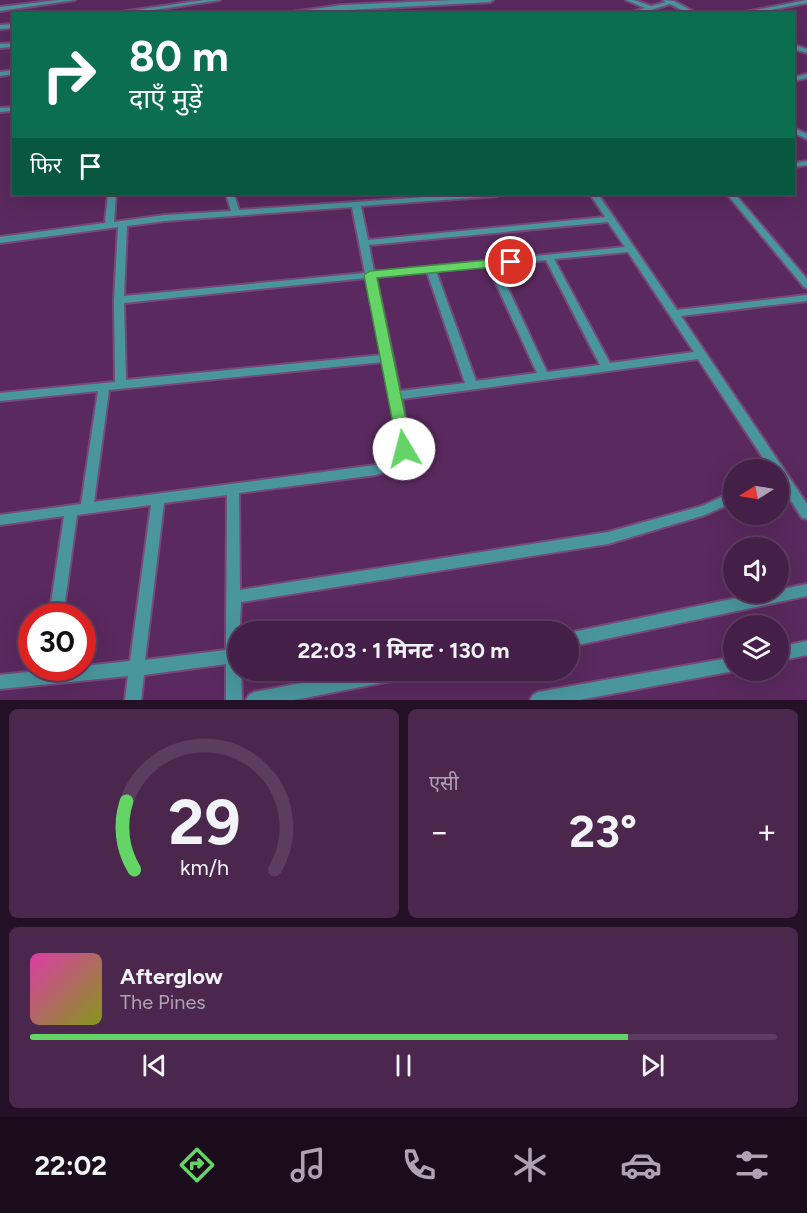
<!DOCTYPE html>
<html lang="hi">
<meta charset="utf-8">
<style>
:root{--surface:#441f47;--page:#4b274e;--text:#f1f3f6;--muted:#afa2b4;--line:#5c3d60;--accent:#65d467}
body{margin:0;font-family:Figtree,"Noto Sans Devanagari",sans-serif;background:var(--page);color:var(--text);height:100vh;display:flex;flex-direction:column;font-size:22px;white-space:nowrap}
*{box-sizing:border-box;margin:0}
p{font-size:20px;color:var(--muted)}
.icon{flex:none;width:33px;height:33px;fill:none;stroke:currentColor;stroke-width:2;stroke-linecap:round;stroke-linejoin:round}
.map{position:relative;height:700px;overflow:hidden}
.panel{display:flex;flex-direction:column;gap:9px;padding:9px;background:#251127;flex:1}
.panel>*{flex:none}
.top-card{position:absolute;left:12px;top:12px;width:783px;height:183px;border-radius:0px;box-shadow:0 6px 24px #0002,0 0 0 2px var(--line);background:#0b6e4f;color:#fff;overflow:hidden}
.needle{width:39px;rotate:259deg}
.fabs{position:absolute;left:723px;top:459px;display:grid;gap:12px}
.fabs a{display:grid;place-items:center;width:66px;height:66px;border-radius:50%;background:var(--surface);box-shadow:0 6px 24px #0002,0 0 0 2px var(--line);font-size:30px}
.speed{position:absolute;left:18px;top:603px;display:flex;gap:12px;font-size:30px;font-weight:700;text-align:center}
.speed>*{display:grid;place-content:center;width:78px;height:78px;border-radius:50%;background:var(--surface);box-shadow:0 6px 24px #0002,0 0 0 2px var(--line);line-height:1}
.speed .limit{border:9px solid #d22;background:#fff;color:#111}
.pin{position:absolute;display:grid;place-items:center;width:51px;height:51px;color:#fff;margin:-26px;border:3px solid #fff;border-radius:50%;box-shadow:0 2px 6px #0007}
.me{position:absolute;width:66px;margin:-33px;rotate:352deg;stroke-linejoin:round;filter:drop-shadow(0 0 4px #0008)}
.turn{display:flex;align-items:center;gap:21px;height:126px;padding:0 18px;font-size:27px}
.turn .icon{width:78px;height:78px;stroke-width:2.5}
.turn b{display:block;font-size:42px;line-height:51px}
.then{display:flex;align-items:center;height:57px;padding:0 18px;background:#0003;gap:12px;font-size:22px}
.big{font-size:45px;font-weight:700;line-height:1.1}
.panel .widget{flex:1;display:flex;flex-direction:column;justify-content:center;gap:9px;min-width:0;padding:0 21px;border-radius:9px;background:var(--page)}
.panel .dial{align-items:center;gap:0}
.dial svg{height:156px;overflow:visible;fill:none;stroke:var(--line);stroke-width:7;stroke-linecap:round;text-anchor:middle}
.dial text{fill:var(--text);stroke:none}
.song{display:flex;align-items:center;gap:18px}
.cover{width:72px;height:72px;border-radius:9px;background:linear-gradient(135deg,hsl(320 70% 55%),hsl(70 70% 35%))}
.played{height:6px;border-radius:3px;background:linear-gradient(90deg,var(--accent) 80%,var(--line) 80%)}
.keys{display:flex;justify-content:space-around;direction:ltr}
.heat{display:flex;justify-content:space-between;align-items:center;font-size:33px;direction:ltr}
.panel .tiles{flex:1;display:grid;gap:9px;grid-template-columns:1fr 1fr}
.widget:last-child{grid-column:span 2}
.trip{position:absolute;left:228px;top:621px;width:351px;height:60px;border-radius:30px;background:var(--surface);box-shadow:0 6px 24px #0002,0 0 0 2px var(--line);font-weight:700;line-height:60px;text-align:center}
.dock{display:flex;height:96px;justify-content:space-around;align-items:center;background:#1b0c1c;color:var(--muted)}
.dock .icon{width:42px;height:42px}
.dock .on{color:var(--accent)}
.dock b{font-size:27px;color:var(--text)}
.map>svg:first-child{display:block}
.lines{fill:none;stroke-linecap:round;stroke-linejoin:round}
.minor-casing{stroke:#76497b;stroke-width:4}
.minor{fill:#4a969e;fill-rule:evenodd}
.route{fill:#65d467;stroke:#428a43;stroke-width:1.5}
</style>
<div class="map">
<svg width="807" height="700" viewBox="0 0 807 700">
<rect width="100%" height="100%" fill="#5a295f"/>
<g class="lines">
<!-- minor casing -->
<g class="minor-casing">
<g id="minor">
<path d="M 59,0 L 75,0 L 0,11 L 0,7 Z"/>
<path d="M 204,0 L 220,0 L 127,14 L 107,14 Z"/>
<path d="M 455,0 L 493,0 L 490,2 L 278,14 L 342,5 Z"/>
<path d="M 626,0 L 634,0 L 651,6 L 666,2 L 663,0 L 674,1 L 698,14 L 689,14 L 670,4 L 638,14 L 627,14 L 645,8 Z"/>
<path d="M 807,0 L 807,3 L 750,14 L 735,14 Z"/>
<path d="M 14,24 L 14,28 L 0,29 L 0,25 Z"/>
<path d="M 14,43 L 14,47 L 0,48 L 0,44 Z"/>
<path d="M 794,45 L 807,49 L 807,53 L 794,49 Z"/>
<path d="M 14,70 L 14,74 L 0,76 L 0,72 Z"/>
<path d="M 807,74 L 807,78 L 794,81 L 794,77 Z"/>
<path d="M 14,107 L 14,111 L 0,112 L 0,108 Z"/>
<path d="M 794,128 L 807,134 L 807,139 L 794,133 Z"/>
<path d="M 807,161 L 807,165 L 794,167 L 794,163 Z"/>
<path d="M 108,194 L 116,194 L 114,222 L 165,215 L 231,211 L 226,194 L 234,194 L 239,210 L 470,194 L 502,194 L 498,196 L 361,206 L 368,240 L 605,217 L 590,194 L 598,194 L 677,310 L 807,295 L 807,301 L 681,316 L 807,504 L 807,519 L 802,518 L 778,481 L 778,470 L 771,470 L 698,359 L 402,399 L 410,449 L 401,466 L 376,475 L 239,493 L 240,590 L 608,532 L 702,506 L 734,491 L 734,502 L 705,515 L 608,544 L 241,602 L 238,670 L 241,670 L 242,700 L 226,700 L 226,664 L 144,675 L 141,700 L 125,700 L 128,676 L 0,689 L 0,675 L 130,661 L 151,505 L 77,515 L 63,616 L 49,616 L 64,516 L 0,525 L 0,515 L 81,504 L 98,391 L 0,401 L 0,393 L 115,382 L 114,300 L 118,227 L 0,243 L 0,237 L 105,223 ZM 352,207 L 365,273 L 124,296 L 127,226 L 165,221 ZM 608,222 L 625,247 L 374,272 L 369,245 ZM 628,252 L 694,352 L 610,363 L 554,259 ZM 546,260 L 600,365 L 547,372 L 497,265 ZM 488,266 L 537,373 L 476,381 L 436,271 ZM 427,272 L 465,383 L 400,391 L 376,277 ZM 366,278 L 382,355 L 126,380 L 124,303 ZM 383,362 L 394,418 L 398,449 L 393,460 L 376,465 L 94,502 L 109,390 ZM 227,495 L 226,650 L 145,660 L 164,503 Z"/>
<path d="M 727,194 L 735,194 L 807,279 L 807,288 L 804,287 Z"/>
<path d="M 807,584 L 807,596 L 568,647 L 568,633 L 765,592 L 778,592 L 778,590 Z"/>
<path d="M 807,641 L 807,655 L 778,661 L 778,647 Z"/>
<path d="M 734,657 L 734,670 L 736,670 L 734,671 L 579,700 L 530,700 L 533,695 L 538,692 Z"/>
<path d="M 371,670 L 419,670 L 417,675 L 412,677 L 294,700 L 246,700 L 249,695 L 254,692 Z"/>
</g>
</g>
<!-- minor -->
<use href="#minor" class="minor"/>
</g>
<!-- route -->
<path class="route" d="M 511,258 L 515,259 L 515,265 L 377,278 L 412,449 L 404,455 L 399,454 L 364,275 L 370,271 Z"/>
</svg>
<div class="fabs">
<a><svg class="needle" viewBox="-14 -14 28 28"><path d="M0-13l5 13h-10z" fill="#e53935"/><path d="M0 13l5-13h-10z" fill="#afa2b4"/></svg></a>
<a><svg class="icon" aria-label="sound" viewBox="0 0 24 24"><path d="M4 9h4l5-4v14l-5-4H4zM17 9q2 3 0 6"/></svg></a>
<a><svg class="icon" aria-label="layers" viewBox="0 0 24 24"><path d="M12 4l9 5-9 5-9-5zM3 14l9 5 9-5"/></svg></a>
</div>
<div class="speed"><div class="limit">30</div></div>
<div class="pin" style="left:511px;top:262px;background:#d93025"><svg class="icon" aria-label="arrive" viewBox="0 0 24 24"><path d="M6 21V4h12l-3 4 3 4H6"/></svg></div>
<svg class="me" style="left:404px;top:449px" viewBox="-20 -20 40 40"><circle r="19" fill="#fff"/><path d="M0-13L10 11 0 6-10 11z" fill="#65d467"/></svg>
<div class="trip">22:03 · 1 मिनट · 130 m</div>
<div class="top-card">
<div class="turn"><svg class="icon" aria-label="right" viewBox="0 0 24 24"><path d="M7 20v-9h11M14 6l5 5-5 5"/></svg><div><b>80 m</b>दाएँ मुड़ें</div></div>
<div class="then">फिर<svg class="icon" aria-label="arrive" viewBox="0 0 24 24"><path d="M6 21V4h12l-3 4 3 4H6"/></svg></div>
</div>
</div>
<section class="panel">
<div class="tiles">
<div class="widget dial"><svg viewBox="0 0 100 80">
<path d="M14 69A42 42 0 1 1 86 69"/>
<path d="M14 69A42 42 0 0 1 10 34" stroke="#65d467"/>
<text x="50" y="56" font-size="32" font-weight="700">29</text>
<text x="50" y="72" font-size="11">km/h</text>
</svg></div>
<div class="widget"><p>एसी</p>
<div class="heat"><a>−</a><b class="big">23°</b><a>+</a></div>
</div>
<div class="widget">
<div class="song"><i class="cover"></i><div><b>Afterglow</b><p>The Pines</p></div></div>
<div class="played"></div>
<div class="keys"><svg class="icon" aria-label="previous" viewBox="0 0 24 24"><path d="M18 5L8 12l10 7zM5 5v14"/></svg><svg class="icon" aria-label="pause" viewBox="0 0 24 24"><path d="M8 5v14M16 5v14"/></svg><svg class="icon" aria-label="next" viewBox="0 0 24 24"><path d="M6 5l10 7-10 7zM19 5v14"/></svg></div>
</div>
</div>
</section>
<nav class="dock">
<b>22:02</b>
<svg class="icon on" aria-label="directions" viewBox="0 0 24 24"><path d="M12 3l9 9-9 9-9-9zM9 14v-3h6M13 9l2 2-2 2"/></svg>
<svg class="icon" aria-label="music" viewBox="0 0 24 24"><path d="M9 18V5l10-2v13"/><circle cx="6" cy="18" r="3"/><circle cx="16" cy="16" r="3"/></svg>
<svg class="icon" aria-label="phone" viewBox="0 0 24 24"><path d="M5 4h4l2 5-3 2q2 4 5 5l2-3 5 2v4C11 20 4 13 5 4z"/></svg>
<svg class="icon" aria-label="climate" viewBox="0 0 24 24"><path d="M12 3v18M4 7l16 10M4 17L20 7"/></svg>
<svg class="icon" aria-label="car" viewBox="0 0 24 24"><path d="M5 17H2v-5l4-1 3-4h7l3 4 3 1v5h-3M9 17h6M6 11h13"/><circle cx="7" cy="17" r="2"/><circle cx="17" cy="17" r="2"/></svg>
<svg class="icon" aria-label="filters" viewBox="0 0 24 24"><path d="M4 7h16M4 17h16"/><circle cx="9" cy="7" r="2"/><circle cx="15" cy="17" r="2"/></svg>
</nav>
